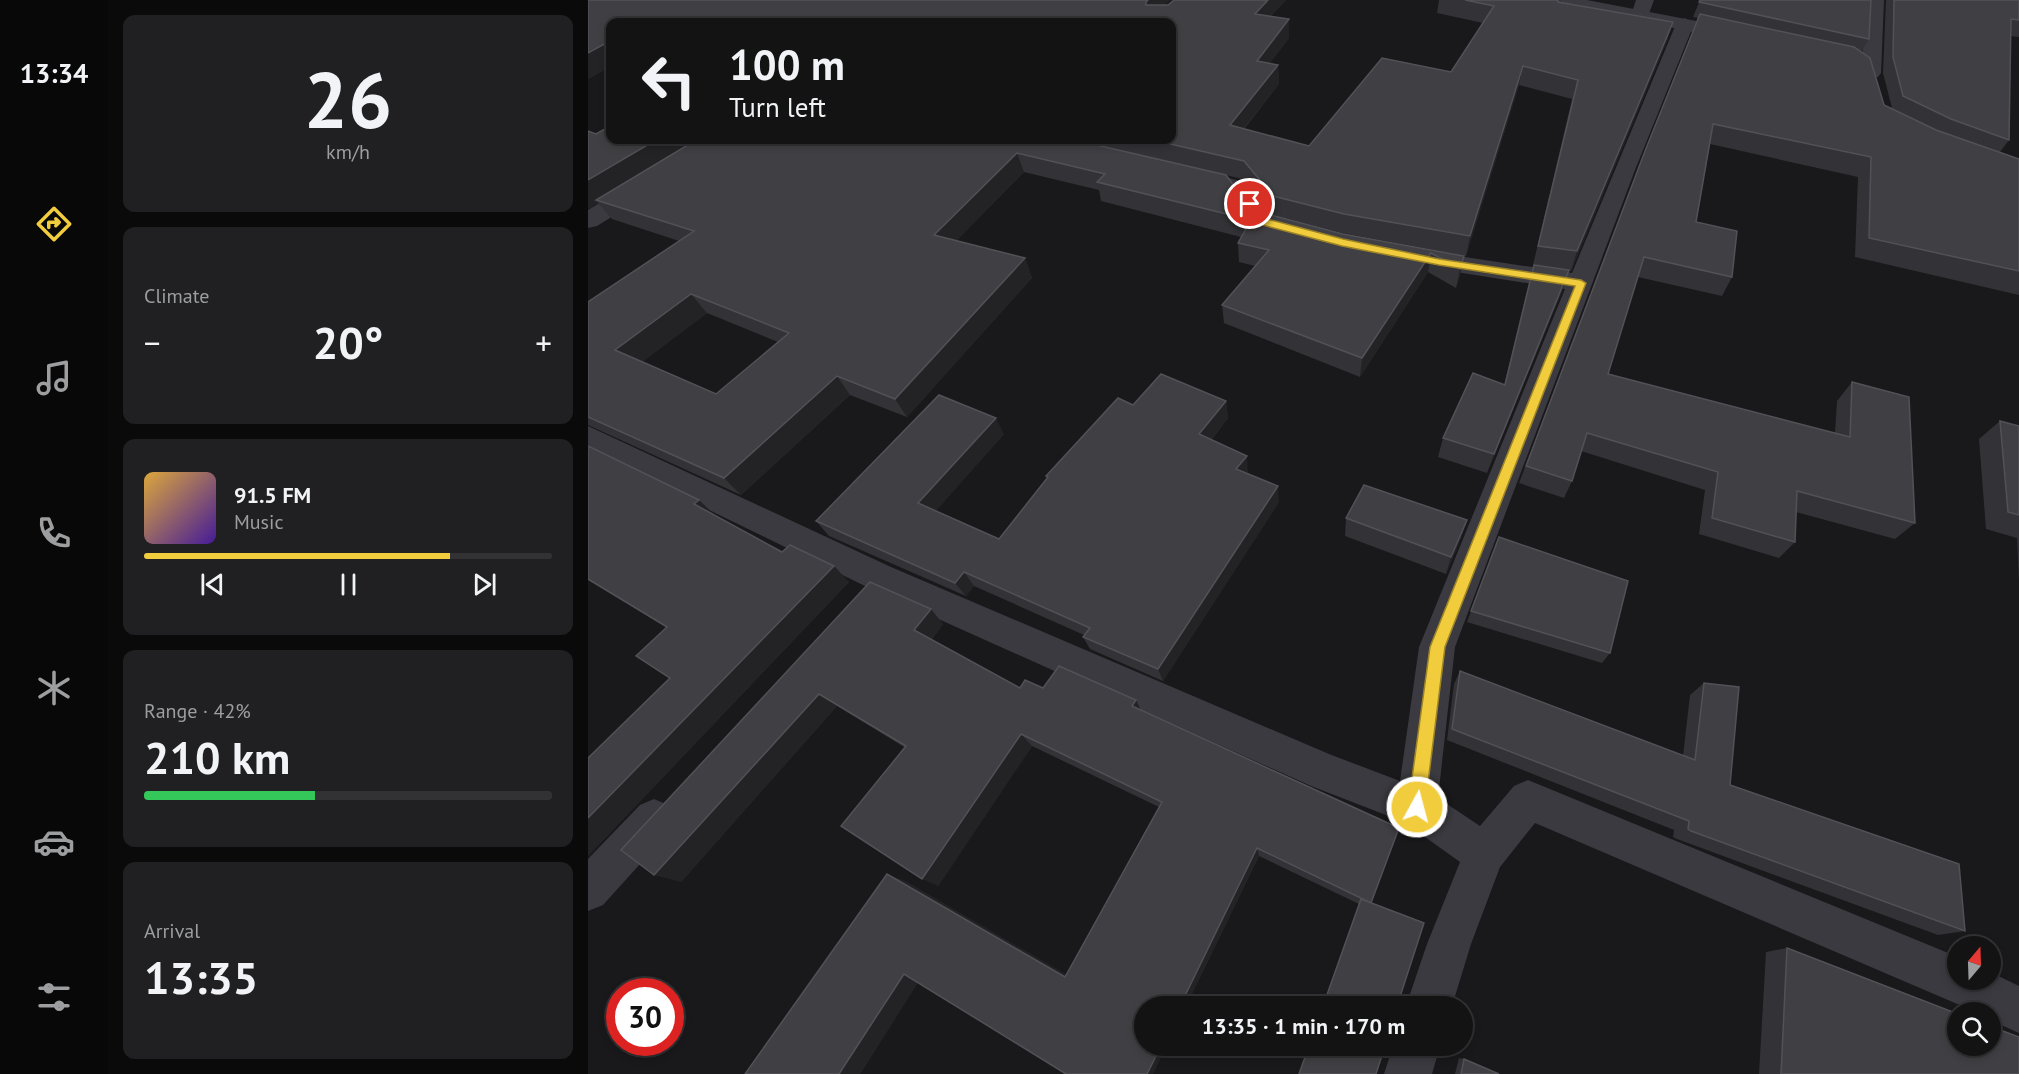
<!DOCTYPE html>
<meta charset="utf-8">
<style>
:root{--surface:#131314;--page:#202022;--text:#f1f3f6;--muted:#9d9ea0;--line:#323234;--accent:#f1cc3c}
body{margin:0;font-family:"PT Sans",sans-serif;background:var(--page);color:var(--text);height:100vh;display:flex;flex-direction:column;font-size:22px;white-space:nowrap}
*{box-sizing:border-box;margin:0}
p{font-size:20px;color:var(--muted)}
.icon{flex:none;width:33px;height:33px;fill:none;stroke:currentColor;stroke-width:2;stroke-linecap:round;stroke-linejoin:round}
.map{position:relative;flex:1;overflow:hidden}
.drawer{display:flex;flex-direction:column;gap:15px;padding:15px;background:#0a0a0b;width:480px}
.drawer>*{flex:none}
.top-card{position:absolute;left:18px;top:18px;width:570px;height:126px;border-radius:12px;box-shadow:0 3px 9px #0003,0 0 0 2px var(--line);background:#131314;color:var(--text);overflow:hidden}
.needle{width:39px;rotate:19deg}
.controls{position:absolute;left:1359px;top:936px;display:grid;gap:12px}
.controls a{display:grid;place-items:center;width:54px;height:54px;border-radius:50%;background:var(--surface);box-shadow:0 3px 9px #0003,0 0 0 2px var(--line);font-size:30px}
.speed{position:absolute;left:18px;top:978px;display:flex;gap:12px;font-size:30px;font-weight:700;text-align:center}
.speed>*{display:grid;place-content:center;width:78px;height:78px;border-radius:50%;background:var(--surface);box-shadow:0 3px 9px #0003,0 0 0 2px var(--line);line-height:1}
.speed .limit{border:9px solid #d22;background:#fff;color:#111}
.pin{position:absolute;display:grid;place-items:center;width:51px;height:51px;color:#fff;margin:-26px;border:3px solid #fff;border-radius:50%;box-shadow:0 2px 6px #0007}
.me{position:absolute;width:66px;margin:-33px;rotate:7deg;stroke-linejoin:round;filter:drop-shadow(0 0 4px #0008)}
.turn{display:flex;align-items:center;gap:21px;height:126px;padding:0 24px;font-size:27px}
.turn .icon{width:78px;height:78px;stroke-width:2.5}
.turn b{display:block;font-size:42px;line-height:51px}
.big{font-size:45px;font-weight:700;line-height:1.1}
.drawer .tile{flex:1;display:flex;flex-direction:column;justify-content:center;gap:9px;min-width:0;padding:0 21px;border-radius:12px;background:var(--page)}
.drawer .dial{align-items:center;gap:0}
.dial b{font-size:78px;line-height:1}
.song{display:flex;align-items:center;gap:18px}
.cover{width:72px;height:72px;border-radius:9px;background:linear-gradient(135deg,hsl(40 70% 55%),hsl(260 70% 35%))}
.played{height:6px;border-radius:3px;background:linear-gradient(90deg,var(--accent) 75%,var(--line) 75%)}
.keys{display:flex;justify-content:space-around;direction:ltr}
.heat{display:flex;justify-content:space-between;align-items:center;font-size:33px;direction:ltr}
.charge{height:9px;border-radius:4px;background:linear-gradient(90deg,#34c759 42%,var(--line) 0)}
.trip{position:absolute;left:546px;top:996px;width:339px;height:60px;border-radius:30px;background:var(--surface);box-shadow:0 3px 9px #0003,0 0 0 2px var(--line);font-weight:700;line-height:60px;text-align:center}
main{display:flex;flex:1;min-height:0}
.dock{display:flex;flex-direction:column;width:108px;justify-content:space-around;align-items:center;background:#080808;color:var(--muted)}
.dock .icon{width:42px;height:42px}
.dock .active{color:var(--accent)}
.dock b{font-size:27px;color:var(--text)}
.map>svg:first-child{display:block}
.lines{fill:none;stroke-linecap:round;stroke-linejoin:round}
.minor{fill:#3a3a40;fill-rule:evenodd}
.tertiary{fill:#3a3a40;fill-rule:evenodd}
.wall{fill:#333236;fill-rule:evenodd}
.shaded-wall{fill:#232325}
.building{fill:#404044;stroke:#515157;stroke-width:1.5;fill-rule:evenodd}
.route{fill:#f1cc3c;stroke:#9d8527;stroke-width:1.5}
</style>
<main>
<nav class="dock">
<b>13:34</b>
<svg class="icon active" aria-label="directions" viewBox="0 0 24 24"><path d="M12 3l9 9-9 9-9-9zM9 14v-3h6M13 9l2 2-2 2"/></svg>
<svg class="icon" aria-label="music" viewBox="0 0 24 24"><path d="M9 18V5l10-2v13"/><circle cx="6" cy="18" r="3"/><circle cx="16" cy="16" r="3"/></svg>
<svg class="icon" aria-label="phone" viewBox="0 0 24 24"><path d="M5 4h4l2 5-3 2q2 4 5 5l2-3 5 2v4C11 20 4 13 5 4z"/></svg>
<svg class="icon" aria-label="climate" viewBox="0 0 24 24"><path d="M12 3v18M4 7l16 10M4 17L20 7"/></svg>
<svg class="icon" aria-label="car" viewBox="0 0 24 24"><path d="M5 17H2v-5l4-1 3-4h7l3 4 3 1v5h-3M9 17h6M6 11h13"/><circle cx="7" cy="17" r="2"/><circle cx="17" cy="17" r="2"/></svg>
<svg class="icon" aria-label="filters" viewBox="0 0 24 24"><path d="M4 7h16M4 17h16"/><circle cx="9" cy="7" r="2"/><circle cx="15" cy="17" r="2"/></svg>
</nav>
<section class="drawer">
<div class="tile dial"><b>26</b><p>km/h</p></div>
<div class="tile"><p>Climate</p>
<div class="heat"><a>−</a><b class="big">20°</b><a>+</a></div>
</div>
<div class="tile">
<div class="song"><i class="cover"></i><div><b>91.5 FM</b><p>Music</p></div></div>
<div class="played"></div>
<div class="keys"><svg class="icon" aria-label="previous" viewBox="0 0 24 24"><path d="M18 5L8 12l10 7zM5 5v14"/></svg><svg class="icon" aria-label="pause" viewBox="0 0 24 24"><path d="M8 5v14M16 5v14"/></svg><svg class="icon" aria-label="next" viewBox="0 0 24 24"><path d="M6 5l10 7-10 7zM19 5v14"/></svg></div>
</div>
<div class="tile"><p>Range · 42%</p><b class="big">210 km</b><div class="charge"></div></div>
<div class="tile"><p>Arrival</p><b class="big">13:35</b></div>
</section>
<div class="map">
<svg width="1431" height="1074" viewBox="0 0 1431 1074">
<rect width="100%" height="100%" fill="#19191b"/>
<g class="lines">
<!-- minor -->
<g class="minor">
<path d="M 1048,0 L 1066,0 L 1059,19 L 1052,21 L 1043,15 Z"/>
<path d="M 1278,0 L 1296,0 L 1293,73 L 1290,77 L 1276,77 L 1273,73 Z"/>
<path d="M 1097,18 L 1106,24 L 1047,170 L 867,647 L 850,798 L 892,826 L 926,786 L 940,780 L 1370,957 L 1370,980 L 1402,980 L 1402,972 L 1431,986 L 1431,1033 L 1402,1020 L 1402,1012 L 1388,1012 L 947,823 L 912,867 L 883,944 L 864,1006 L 818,1006 L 839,944 L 872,862 L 816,822 L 723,786 L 279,587 L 0,451 L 0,426 L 303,567 L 741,754 L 812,781 L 831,647 L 977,289 L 830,266 L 821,264 L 817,258 L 821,252 L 830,250 L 984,273 L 1088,24 Z"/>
<path d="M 116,140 L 142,140 L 139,145 L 9,226 L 0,228 L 0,210 Z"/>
<path d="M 603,169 L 657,182 L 684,217 L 712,224 L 715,229 L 712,234 L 703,237 L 666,227 L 641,192 L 595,181 L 591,176 L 595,171 Z"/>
<path d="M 66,799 L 80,805 L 86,819 L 80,833 L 15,905 L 0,911 L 0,859 L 52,805 Z"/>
<path d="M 805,1046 L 852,1046 L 844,1074 L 796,1074 Z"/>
</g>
<!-- tertiary -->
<path class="tertiary" d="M 962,0 L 999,0 L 1150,29 L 1160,35 L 1150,41 L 971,5 Z"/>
</g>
<!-- wall -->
<g class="wall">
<path d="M 0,0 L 582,0 L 576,5 L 698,0 L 683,16 L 701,19 L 701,38 L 682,63 L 690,65 L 691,84 L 656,129 L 721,146 L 863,72 L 895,23 L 849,13 L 851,0 L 973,0 L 973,2 L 1085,22 L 1079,41 L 983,271 L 981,270 L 974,291 L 899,473 L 850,457 L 855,438 L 916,385 L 940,286 L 946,265 L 945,265 L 984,99 L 931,85 L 878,256 L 755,233 L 685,215 L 658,180 L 638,175 L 664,210 L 755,234 L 876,256 L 872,275 L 868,288 L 840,272 L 772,377 L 636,323 L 634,305 L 667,266 L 651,262 L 650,243 L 653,237 L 513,201 L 511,190 L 436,172 L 368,241 L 437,258 L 444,278 L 319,417 L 262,395 L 153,495 L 0,425 L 0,302 L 91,241 L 24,219 L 10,203 L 0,209 L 22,140 L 584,140 L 22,22 L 22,67 L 0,79 ZM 119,313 L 190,342 L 128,394 L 54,362 Z"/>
<path d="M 1112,0 L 1281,39 L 1273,52 L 1296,105 L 1304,108 L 1295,73 L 1298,0 L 1431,0 L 1431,37 L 1423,36 L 1421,140 L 1412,152 L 1431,159 L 1431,295 L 1267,257 L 1270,177 L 1122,144 L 1108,222 L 1144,277 L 1134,296 L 1050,277 L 1020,374 L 1247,433 L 1249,401 L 1264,382 L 1327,523 L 1307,539 L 1208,512 L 1207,542 L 1191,558 L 1111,534 L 1117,490 L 993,451 L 984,481 L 976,498 L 931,483 L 1057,151 L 1110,18 L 1105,17 Z"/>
<path d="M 638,401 L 640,418 L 623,440 L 660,472 L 659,473 L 691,502 L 575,681 L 502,649 L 495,637 L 496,635 L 386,586 L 378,596 L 241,536 L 228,521 L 416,434 L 347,511 L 411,539 L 459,478 L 458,476 L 545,405 Z"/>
<path d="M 1412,421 L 1431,426 L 1431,582 L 1429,538 L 1398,529 L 1391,439 Z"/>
<path d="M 0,446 L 194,552 L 261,582 L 0,856 L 0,758 L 82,678 L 79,627 L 0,580 Z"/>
<path d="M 758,518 L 879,520 L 873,538 L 858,574 L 757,536 Z"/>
<path d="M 911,537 L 1022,653 L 1014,663 L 879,622 Z"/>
<path d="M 282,582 L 355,624 L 343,640 L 432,688 L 455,688 L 548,700 L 552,709 L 783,903 L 771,904 L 671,856 L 598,1006 L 556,1006 L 330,982 L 272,1074 L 317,881 L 478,975 L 571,807 L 444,746 L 350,886 L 316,747 L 249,706 L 93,882 Z"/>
<path d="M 872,671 L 1095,756 L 1102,695 L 1116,683 L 1142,785 L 1377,931 L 1350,935 L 1089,839 L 1085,837 L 1086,830 L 859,740 L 866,684 Z"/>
<path d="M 1199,948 L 1431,1074 L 1171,1074 L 1178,952 Z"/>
<path d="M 871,1058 L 876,1059 L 911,1074 L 867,1074 Z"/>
</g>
<!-- shaded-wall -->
<g class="shaded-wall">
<path d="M 560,0 L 582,0 L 560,20 L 558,2 Z"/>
<path d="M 680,0 L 698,0 L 668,32 L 667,14 Z"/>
<path d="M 701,19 L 701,38 L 670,79 L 669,61 Z"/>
<path d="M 1085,22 L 1079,41 L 983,271 L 989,251 Z"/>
<path d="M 22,41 L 22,67 L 0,79 L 0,53 Z"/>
<path d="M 690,65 L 691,84 L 643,144 L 642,125 Z"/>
<path d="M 935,66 L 931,85 L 878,256 L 882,236 Z"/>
<path d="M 68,140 L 113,140 L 8,200 L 10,203 L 0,209 L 0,180 Z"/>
<path d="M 429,153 L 436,172 L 355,254 L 346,235 Z"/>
<path d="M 843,253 L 840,272 L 772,377 L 774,358 Z"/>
<path d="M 876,256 L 872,275 L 868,288 L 872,269 Z"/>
<path d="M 437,258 L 444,278 L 319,417 L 307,399 Z"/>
<path d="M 981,270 L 974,291 L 899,473 L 906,454 Z"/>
<path d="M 103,294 L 119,313 L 45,369 L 27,350 Z"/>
<path d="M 249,376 L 262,395 L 153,495 L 136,478 Z"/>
<path d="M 638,401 L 640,418 L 614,450 L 611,434 Z"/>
<path d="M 408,418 L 416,434 L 341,519 L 330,503 Z"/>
<path d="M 659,456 L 660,472 L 650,485 L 648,469 Z"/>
<path d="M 690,486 L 691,502 L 575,681 L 570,669 Z"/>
<path d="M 111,500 L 129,517 L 106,504 Z"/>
<path d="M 879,520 L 873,538 L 858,574 L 863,557 Z"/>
<path d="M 246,566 L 261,582 L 0,856 L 0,818 Z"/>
<path d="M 376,572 L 386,586 L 378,596 L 367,583 Z"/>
<path d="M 343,609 L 355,624 L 339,644 L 326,630 Z"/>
<path d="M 231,694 L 249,706 L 93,882 L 66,875 Z"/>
<path d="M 548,700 L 554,713 L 544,706 Z"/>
<path d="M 433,734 L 444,746 L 350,886 L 334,879 Z"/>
<path d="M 669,848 L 671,856 L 598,1006 L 592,1006 Z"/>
<path d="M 299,874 L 317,881 L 488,980 L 477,977 Z"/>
<path d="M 316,974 L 334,976 L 272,1074 L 251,1074 Z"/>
<path d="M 573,1046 L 579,1046 L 565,1074 L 559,1074 Z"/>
</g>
<!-- building -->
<g class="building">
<path d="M 0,0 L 560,0 L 558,2 L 558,5 L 580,5 L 586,0 L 680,0 L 667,14 L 701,19 L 669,61 L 690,65 L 642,125 L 721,146 L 794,58 L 863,72 L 906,6 L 877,0 L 970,0 L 970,2 L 1085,22 L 989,251 L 950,246 L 990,80 L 935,66 L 882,236 L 756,214 L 685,196 L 656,161 L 565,140 L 584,140 L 584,22 L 22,22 L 22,41 L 0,53 Z"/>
<path d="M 1112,0 L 1283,0 L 1281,39 L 1111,2 Z"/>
<path d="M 1306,0 L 1431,0 L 1431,20 L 1423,19 L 1421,140 L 1363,119 L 1315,96 L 1305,57 Z"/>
<path d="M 1112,14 L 1266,47 L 1282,58 L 1296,105 L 1348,130 L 1431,159 L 1431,271 L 1281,238 L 1283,157 L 1125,124 L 1108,222 L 1149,231 L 1144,277 L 1056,257 L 1020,374 L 1262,437 L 1264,382 L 1321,397 L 1327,523 L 1209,491 L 1207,542 L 1124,518 L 1130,472 L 999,433 L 984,481 L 938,466 L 1057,151 Z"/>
<path d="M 22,126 L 22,140 L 68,140 L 0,180 L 0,131 L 8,134 Z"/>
<path d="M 108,140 L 487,140 L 638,175 L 664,210 L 755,234 L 876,256 L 872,269 L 843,253 L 774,358 L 634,305 L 681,250 L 650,243 L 663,220 L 509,182 L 517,174 L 429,153 L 346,235 L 437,258 L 307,399 L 249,376 L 136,478 L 0,417 L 0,302 L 106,231 L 8,200 ZM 103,294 L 201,333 L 128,394 L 27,350 Z"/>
<path d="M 946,265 L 981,270 L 906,454 L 855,438 L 885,373 L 917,385 Z"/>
<path d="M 573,374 L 638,401 L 611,434 L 659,456 L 648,469 L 690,486 L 570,669 L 495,637 L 502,628 L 376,572 L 367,583 L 228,521 L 351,395 L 408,418 L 330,503 L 411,539 L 460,477 L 458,476 L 530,398 L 545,405 Z"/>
<path d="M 1412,421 L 1431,426 L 1431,515 L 1420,512 Z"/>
<path d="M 0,446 L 111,500 L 106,504 L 194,552 L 202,545 L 246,566 L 0,818 L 0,758 L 82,678 L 48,656 L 79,627 L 0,579 Z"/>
<path d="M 776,485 L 879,520 L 863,557 L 758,518 Z"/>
<path d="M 911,537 L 1040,581 L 1022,653 L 883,611 Z"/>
<path d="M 282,582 L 343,609 L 326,630 L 432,688 L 437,680 L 455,688 L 471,666 L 548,700 L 544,706 L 811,828 L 783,903 L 669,848 L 592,1006 L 556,1006 L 556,1046 L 573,1046 L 559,1074 L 478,1074 L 316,974 L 251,1074 L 157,1074 L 299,874 L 477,977 L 574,802 L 433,734 L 334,879 L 253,826 L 318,746 L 231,694 L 66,875 L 33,850 Z"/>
<path d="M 872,671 L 1107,760 L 1116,683 L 1151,687 L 1142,785 L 1371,864 L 1377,931 L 1103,831 L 1100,829 L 1101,821 L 864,729 Z"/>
<path d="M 773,899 L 836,923 L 809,1006 L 735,1006 Z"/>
<path d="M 1199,948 L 1370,1014 L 1370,1046 L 1402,1046 L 1402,1026 L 1431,1037 L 1431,1074 L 1193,1074 Z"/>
<path d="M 721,1046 L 797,1046 L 788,1074 L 711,1074 Z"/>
<path d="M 876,1059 L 911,1074 L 873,1074 Z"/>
</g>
<!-- route -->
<path class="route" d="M 662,201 L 679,219 L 755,239 L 851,259 L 993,280 L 998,283 L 857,647 L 837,807 L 835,813 L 829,816 L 823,813 L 820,807 L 842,647 L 987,286 L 851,265 L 754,246 L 671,224 L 657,204 Z"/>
</svg>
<div class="controls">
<a><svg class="needle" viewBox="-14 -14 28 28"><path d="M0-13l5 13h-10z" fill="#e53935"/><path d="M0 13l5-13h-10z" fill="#9d9ea0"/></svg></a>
<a><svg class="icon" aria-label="search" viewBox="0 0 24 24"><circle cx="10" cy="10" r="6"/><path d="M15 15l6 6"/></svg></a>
</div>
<div class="speed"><div class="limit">30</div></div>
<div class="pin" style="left:662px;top:204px;background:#d93025"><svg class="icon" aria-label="arrive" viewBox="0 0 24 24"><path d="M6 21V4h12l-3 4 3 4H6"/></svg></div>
<svg class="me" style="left:829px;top:807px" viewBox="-20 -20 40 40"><circle r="17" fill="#f1cc3c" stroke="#fff" stroke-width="3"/><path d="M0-11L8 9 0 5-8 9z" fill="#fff"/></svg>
<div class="trip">13:35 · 1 min · 170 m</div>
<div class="top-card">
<div class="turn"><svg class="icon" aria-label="left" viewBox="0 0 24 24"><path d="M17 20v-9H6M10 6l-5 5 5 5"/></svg><div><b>100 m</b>Turn left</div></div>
</div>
</div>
</main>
